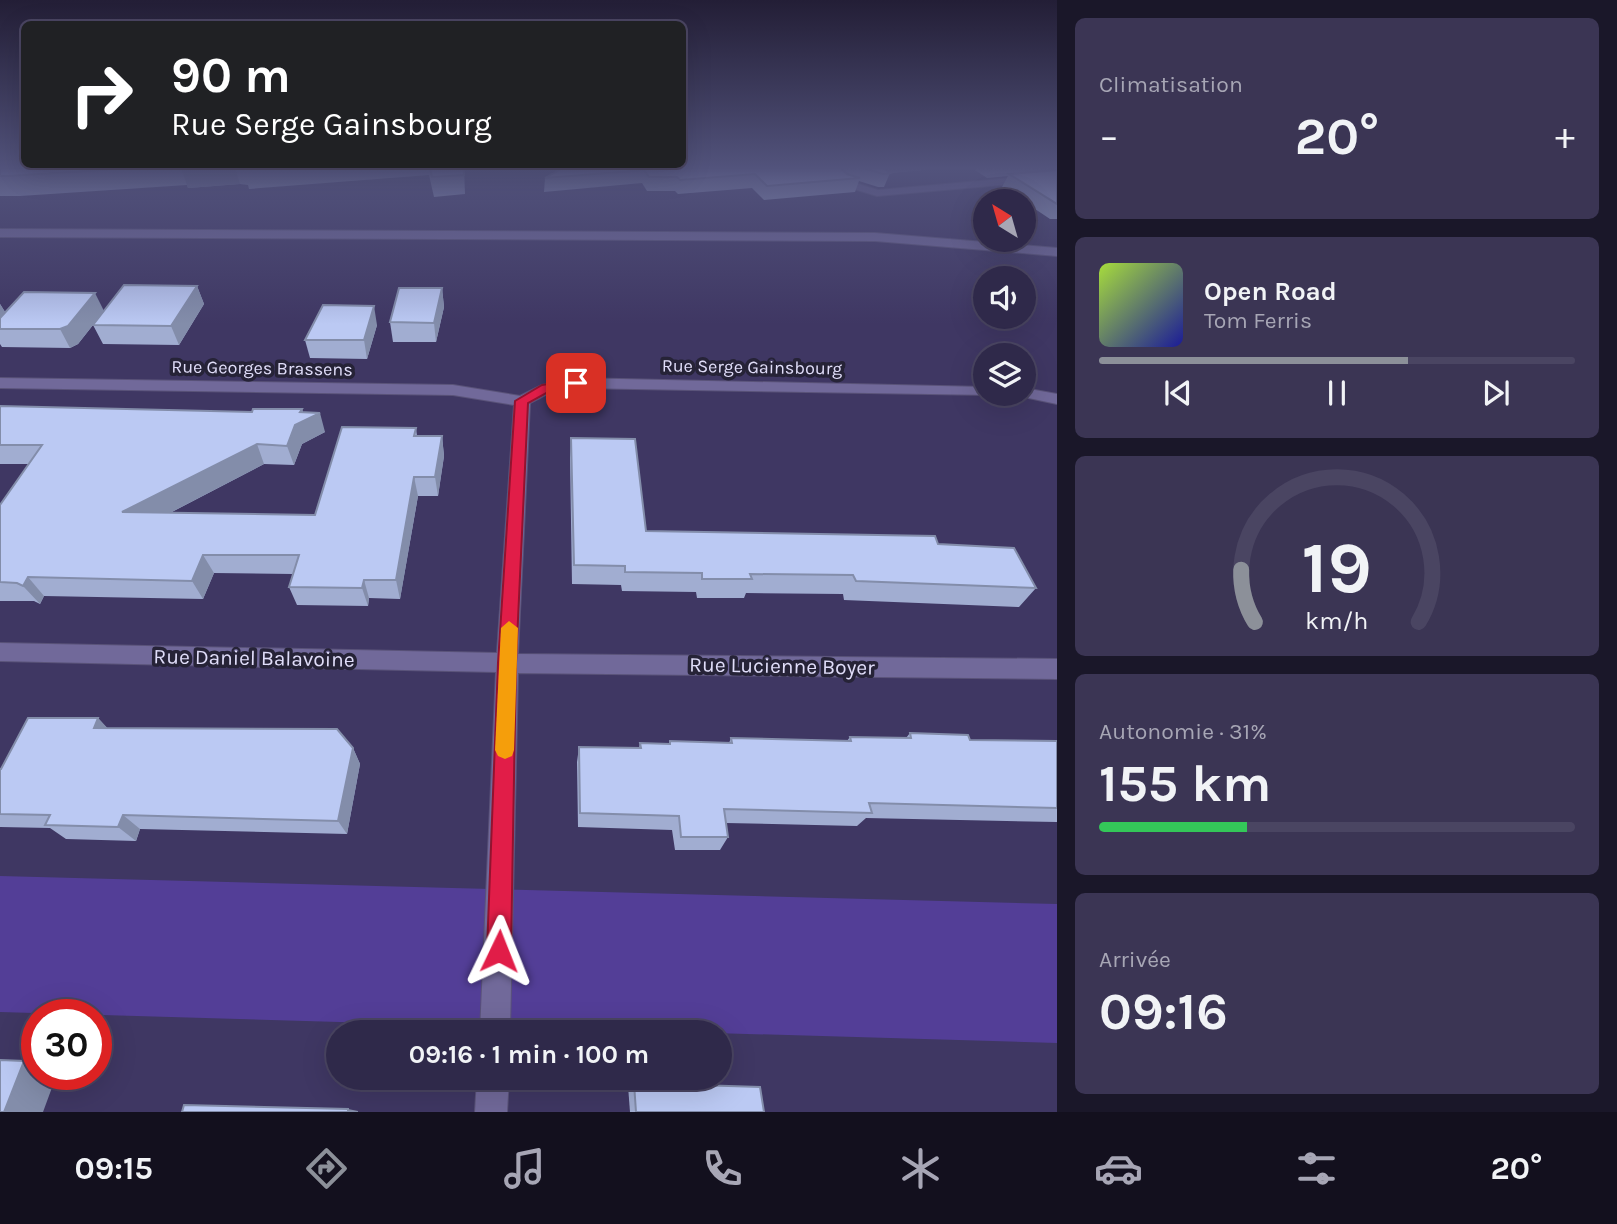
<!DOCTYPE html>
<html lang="fr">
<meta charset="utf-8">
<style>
:root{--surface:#2f294a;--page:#3b3554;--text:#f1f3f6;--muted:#a7a6b5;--line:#4a4562;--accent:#8c9099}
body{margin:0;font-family:Karla,sans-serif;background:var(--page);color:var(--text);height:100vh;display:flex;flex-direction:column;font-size:26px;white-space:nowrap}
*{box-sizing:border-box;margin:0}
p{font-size:23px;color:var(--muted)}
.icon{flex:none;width:38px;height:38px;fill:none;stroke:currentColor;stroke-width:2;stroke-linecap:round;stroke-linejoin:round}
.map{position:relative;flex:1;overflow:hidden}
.panel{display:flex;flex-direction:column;gap:18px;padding:18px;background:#1a1729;width:560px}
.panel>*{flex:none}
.top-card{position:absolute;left:21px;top:21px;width:665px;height:147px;border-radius:10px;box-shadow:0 7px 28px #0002,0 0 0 2px var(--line);background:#202124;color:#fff;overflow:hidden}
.needle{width:46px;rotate:323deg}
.fabs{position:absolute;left:973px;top:189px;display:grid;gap:14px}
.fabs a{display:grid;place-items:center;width:63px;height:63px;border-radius:50%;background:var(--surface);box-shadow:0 7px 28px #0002,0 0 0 2px var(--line);font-size:35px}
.speed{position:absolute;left:21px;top:999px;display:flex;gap:14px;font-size:35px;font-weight:700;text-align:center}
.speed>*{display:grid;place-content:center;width:91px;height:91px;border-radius:50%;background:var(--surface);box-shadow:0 7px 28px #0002,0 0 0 2px var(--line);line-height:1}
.speed .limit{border:10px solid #d22;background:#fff;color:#111}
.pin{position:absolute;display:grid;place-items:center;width:60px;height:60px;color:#fff;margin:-30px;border-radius:14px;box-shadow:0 4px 10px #0006}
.me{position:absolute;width:77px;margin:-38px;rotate:2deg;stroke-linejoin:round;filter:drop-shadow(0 0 5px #0008)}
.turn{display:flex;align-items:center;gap:24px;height:147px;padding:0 35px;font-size:32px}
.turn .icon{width:91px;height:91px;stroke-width:2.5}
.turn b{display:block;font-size:49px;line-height:60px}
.big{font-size:52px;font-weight:700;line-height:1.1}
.panel .tile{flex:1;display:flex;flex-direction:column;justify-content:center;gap:10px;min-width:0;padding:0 24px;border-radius:10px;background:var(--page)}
.panel .dial{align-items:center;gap:0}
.dial svg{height:182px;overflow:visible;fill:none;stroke:var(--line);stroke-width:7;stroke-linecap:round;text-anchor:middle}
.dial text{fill:var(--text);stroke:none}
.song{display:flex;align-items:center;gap:21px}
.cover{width:84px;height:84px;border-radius:10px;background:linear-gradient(135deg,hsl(80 70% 55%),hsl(240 70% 35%))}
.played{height:7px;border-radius:4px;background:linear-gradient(90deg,var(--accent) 65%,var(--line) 65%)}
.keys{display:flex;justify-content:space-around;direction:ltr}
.heat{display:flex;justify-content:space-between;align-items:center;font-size:38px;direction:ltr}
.charge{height:10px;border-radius:5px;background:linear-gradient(90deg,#34c759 31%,var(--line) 0)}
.trip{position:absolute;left:326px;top:1020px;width:406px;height:70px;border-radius:35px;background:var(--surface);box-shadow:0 7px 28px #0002,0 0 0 2px var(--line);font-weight:700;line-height:70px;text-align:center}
.tab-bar{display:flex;height:112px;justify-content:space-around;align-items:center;background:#13101e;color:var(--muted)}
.tab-bar .icon{width:49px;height:49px}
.tab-bar .active{color:var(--accent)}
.tab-bar b{font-size:32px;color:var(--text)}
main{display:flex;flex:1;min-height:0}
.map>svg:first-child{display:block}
.green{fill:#533e97}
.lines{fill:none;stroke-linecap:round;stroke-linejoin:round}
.minor-casing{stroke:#5a5379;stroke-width:2}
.secondary-casing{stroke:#5a5379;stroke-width:2}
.minor{fill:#71699a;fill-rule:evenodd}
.secondary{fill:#71699a;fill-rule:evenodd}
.wall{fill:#a1add1}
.shaded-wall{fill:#838daa}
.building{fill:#bbc9f3;stroke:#838daa;stroke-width:2}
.route{fill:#e11d48;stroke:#92132f;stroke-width:2}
.slow{fill:#f59e0b}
.labels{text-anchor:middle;stroke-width:7;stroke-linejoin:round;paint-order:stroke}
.far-street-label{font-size:18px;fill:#e0ddf9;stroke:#262337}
.street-label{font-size:21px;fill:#e0ddf9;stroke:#262337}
</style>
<main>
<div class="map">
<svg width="1057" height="1112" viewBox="0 0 1057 1112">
<rect width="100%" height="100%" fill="#3f3763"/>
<!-- green -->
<path class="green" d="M 0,876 L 1057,904 L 1057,1043 L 0,1012 Z"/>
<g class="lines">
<!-- minor casing -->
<g class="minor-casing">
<g id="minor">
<path d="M 824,168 L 835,168 L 852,182 L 878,190 L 1057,174 L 1057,180 L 877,196 L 844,186 Z"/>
<path d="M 0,378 L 453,385 L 520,396 L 542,385 L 576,378 L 985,387 L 985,394 L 990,395 L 576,388 L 551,392 L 530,403 L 518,654 L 1057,659 L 1057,679 L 518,673 L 510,1032 L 480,1032 L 496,672 L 0,661 L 0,643 L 497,653 L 514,405 L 453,395 L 0,388 Z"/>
<path d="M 1024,388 L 1057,394 L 1057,404 L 1019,396 L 1017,394 L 1024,394 Z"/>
<path d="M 477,1078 L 509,1078 L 507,1112 L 475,1112 Z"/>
</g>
</g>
<!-- secondary casing -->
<g class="secondary-casing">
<path id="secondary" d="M 0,229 L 875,233 L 1057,248 L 1057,256 L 875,241 L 0,237 Z"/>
</g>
<!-- minor -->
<use href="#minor" class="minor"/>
<!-- secondary -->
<use href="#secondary" class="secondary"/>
</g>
<!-- wall -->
<g class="wall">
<path d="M 0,168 L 464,168 L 465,194 L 434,197 L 429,175 L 249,189 L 248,185 L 240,184 L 188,188 L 187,185 L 20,196 L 0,196 Z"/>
<path d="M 563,168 L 942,168 L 890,173 L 884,187 L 878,187 L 859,181 L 855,192 L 764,200 L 752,188 L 678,194 L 675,191 L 647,191 L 642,183 L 544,192 L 545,178 Z"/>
<path d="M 972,168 L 1057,168 L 1057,219 L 1050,219 L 1002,187 L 1008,176 L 987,178 Z"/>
<path d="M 197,286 L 204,304 L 179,345 L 103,344 L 93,325 L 78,344 L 70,348 L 2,347 L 0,344 L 0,304 L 5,312 L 104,311 Z"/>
<path d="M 442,288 L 444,307 L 436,342 L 393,342 L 390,322 Z"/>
<path d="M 377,325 L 367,359 L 310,358 L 305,340 Z"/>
<path d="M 0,406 L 252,412 L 302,409 L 303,412 L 325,432 L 302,444 L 294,465 L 264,464 L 170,513 L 315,515 L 416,428 L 417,436 L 442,436 L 444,456 L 438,496 L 418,496 L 400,599 L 369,598 L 368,606 L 297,605 L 289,587 L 293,574 L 214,573 L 203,599 L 44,596 L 40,604 L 34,601 L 0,601 L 0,505 L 29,464 L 0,464 Z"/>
<path d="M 571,438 L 646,531 L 938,544 L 1036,588 L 1019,607 L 844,600 L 843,594 L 746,593 L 744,598 L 697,598 L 696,592 L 622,591 L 621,585 L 572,584 L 570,458 Z"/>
<path d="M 98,718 L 107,728 L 353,748 L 360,764 L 347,834 L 140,829 L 136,841 L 66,839 L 50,828 L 0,827 L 0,769 Z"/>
<path d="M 910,733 L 970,740 L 1057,741 L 1057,822 L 866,818 L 857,826 L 726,823 L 728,837 L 720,850 L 675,850 L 672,830 L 578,827 L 577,762 L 579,747 L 639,748 L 640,743 L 669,744 L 670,741 L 729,743 L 731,738 L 847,741 L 850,737 L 906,738 Z"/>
<path d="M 634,1083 L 764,1112 L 630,1112 L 628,1086 Z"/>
</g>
<!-- shaded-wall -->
<g class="shaded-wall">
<path d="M 181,168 L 235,168 L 240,184 L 188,188 Z"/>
<path d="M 873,168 L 942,168 L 883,174 Z"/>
<path d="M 197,286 L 204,304 L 179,345 L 171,326 Z"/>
<path d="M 442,288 L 444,307 L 436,342 L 434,323 Z"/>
<path d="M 95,293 L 104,311 L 78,344 L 70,348 L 60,329 Z"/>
<path d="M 0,304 L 9,318 L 0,327 Z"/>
<path d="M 374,306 L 377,325 L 367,359 L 364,340 Z"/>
<path d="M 302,409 L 305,420 L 320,413 L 325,432 L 302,444 L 294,465 L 287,446 Z"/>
<path d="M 442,436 L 444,456 L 438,496 L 435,477 Z"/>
<path d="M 257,444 L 264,464 L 135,531 L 122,512 Z"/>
<path d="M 414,477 L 418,496 L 400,599 L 396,580 Z"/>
<path d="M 203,555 L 214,573 L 203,599 L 192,581 Z"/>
<path d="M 28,577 L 44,596 L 40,604 L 23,586 Z"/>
<path d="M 364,580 L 369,598 L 368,606 L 362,588 Z"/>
<path d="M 98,718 L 114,735 L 94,728 Z"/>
<path d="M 353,748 L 360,764 L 347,834 L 338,821 Z"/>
<path d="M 123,815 L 140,829 L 136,841 L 118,827 Z"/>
<path d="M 24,1061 L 37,1063 L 37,1074 L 57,1074 L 43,1112 L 4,1112 Z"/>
<path d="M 348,1109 L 358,1111 L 358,1112 L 348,1112 Z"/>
</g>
<!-- building -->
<g class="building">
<path d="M 0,168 L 131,168 L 9,176 L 0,176 Z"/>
<path d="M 430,168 L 464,168 L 464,175 L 432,177 Z"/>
<path d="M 563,168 L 840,168 L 847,174 L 860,178 L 767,186 L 755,174 L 680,180 L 677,177 L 649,177 L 644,170 L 545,178 Z"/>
<path d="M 864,168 L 883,168 L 890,173 L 883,174 Z"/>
<path d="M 1057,170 L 1057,204 L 1009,174 Z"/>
<path d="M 124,285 L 197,286 L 171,326 L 93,325 Z"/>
<path d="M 399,288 L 442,288 L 434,323 L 390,322 Z"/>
<path d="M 24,292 L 95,293 L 68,326 L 60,329 L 0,329 L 0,318 Z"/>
<path d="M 323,305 L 374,306 L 364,340 L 305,340 Z"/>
<path d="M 0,406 L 252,412 L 253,409 L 302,409 L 300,412 L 320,413 L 295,425 L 287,446 L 257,444 L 122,512 L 315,515 L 342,427 L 416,428 L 414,436 L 442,436 L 435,477 L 414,477 L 396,580 L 364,580 L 362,588 L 289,587 L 299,555 L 203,555 L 192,581 L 28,577 L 23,586 L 17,583 L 0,582 L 0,505 L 42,445 L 0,445 Z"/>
<path d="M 571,438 L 635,439 L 646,531 L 935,536 L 938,544 L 1014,548 L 1036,588 L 856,581 L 853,575 L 750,574 L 752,579 L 702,579 L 702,573 L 625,572 L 625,566 L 574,565 Z"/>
<path d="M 28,718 L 98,718 L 94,728 L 337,729 L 353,748 L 338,821 L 123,815 L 118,827 L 45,825 L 50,815 L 0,814 L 0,769 L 1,769 Z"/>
<path d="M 910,733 L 968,735 L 970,740 L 1057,741 L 1057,808 L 869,803 L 872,813 L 724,809 L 728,837 L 681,837 L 679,816 L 580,813 L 579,747 L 641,748 L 640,743 L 670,744 L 670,741 L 732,743 L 731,738 L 851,741 L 850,737 L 911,738 Z"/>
<path d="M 0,1060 L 24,1061 L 4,1112 L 0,1112 Z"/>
<path d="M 634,1083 L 760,1087 L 764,1112 L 636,1112 Z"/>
<path d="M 184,1105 L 348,1109 L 348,1112 L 182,1112 Z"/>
</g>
<!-- sky -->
<linearGradient id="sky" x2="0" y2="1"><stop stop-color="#231e36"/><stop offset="0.52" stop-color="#52537c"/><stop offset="1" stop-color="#52537c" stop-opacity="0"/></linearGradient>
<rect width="1057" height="324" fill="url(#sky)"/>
<!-- route -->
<path class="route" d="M 576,379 L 582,383 L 581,385 L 550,391 L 528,403 L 516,663 L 511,951 L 507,960 L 499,963 L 490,960 L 487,951 L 498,663 L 515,401 L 542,385 Z"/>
<!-- slow -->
<path class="slow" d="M 509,621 L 518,628 L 514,750 L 512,756 L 505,759 L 498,756 L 495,750 L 501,628 Z"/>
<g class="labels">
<!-- far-street labels -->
<g class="far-street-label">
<text transform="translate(752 367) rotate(1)" y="6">Rue Serge Gainsbourg</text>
<text transform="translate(262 368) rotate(1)" y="6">Rue Georges Brassens</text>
</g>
<!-- street labels -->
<g class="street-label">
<text transform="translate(254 658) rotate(1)" y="7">Rue Daniel Balavoine</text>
<text transform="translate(782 666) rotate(1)" y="7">Rue Lucienne Boyer</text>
</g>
</g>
</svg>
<div class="fabs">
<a><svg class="needle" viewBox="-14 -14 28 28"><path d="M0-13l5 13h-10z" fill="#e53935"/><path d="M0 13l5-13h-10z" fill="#a7a6b5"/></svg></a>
<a><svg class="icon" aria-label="sound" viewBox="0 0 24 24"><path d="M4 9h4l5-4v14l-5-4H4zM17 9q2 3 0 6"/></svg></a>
<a><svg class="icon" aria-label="layers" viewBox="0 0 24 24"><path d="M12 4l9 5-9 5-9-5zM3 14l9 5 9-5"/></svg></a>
</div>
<div class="speed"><div class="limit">30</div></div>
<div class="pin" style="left:576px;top:383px;background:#d93025"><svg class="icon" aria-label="arrive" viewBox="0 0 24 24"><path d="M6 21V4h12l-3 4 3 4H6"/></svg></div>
<svg class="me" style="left:499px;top:951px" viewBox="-20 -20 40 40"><path d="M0-17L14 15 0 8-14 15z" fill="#e11d48" stroke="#fff" stroke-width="4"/></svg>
<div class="trip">09:16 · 1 min · 100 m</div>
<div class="top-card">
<div class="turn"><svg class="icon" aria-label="right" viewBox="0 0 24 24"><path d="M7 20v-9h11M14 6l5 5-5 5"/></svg><div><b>90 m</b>Rue Serge Gainsbourg</div></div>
</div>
</div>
<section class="panel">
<div class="tile"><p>Climatisation</p>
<div class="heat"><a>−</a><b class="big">20°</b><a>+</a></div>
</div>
<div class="tile">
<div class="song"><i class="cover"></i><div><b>Open Road</b><p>Tom Ferris</p></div></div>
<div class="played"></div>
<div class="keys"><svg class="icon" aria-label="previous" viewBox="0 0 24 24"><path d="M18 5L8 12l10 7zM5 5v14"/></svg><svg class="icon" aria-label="pause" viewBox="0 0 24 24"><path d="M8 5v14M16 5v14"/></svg><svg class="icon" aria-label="next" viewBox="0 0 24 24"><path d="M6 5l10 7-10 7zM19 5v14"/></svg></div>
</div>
<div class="tile dial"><svg viewBox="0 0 100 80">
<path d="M14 69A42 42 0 1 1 86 69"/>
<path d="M14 69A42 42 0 0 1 8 46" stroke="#8c9099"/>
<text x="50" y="56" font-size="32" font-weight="700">19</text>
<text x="50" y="72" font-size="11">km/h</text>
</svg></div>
<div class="tile"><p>Autonomie · 31%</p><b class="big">155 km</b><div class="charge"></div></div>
<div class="tile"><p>Arrivée</p><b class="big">09:16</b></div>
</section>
</main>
<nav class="tab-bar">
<b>09:15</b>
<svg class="icon active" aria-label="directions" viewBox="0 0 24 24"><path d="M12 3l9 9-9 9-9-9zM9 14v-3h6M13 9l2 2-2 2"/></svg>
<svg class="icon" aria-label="music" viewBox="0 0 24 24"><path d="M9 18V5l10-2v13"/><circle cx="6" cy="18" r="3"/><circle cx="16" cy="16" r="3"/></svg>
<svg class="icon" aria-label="phone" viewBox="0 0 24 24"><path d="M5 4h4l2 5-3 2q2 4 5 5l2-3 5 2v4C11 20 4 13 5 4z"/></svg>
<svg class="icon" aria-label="climate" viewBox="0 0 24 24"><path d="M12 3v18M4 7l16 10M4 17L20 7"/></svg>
<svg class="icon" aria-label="car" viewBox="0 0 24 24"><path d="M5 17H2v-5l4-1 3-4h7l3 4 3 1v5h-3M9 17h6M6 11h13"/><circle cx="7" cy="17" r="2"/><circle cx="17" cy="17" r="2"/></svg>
<svg class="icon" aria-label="filters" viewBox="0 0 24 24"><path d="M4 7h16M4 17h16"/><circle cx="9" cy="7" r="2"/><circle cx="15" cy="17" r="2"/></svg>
<b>20°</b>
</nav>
